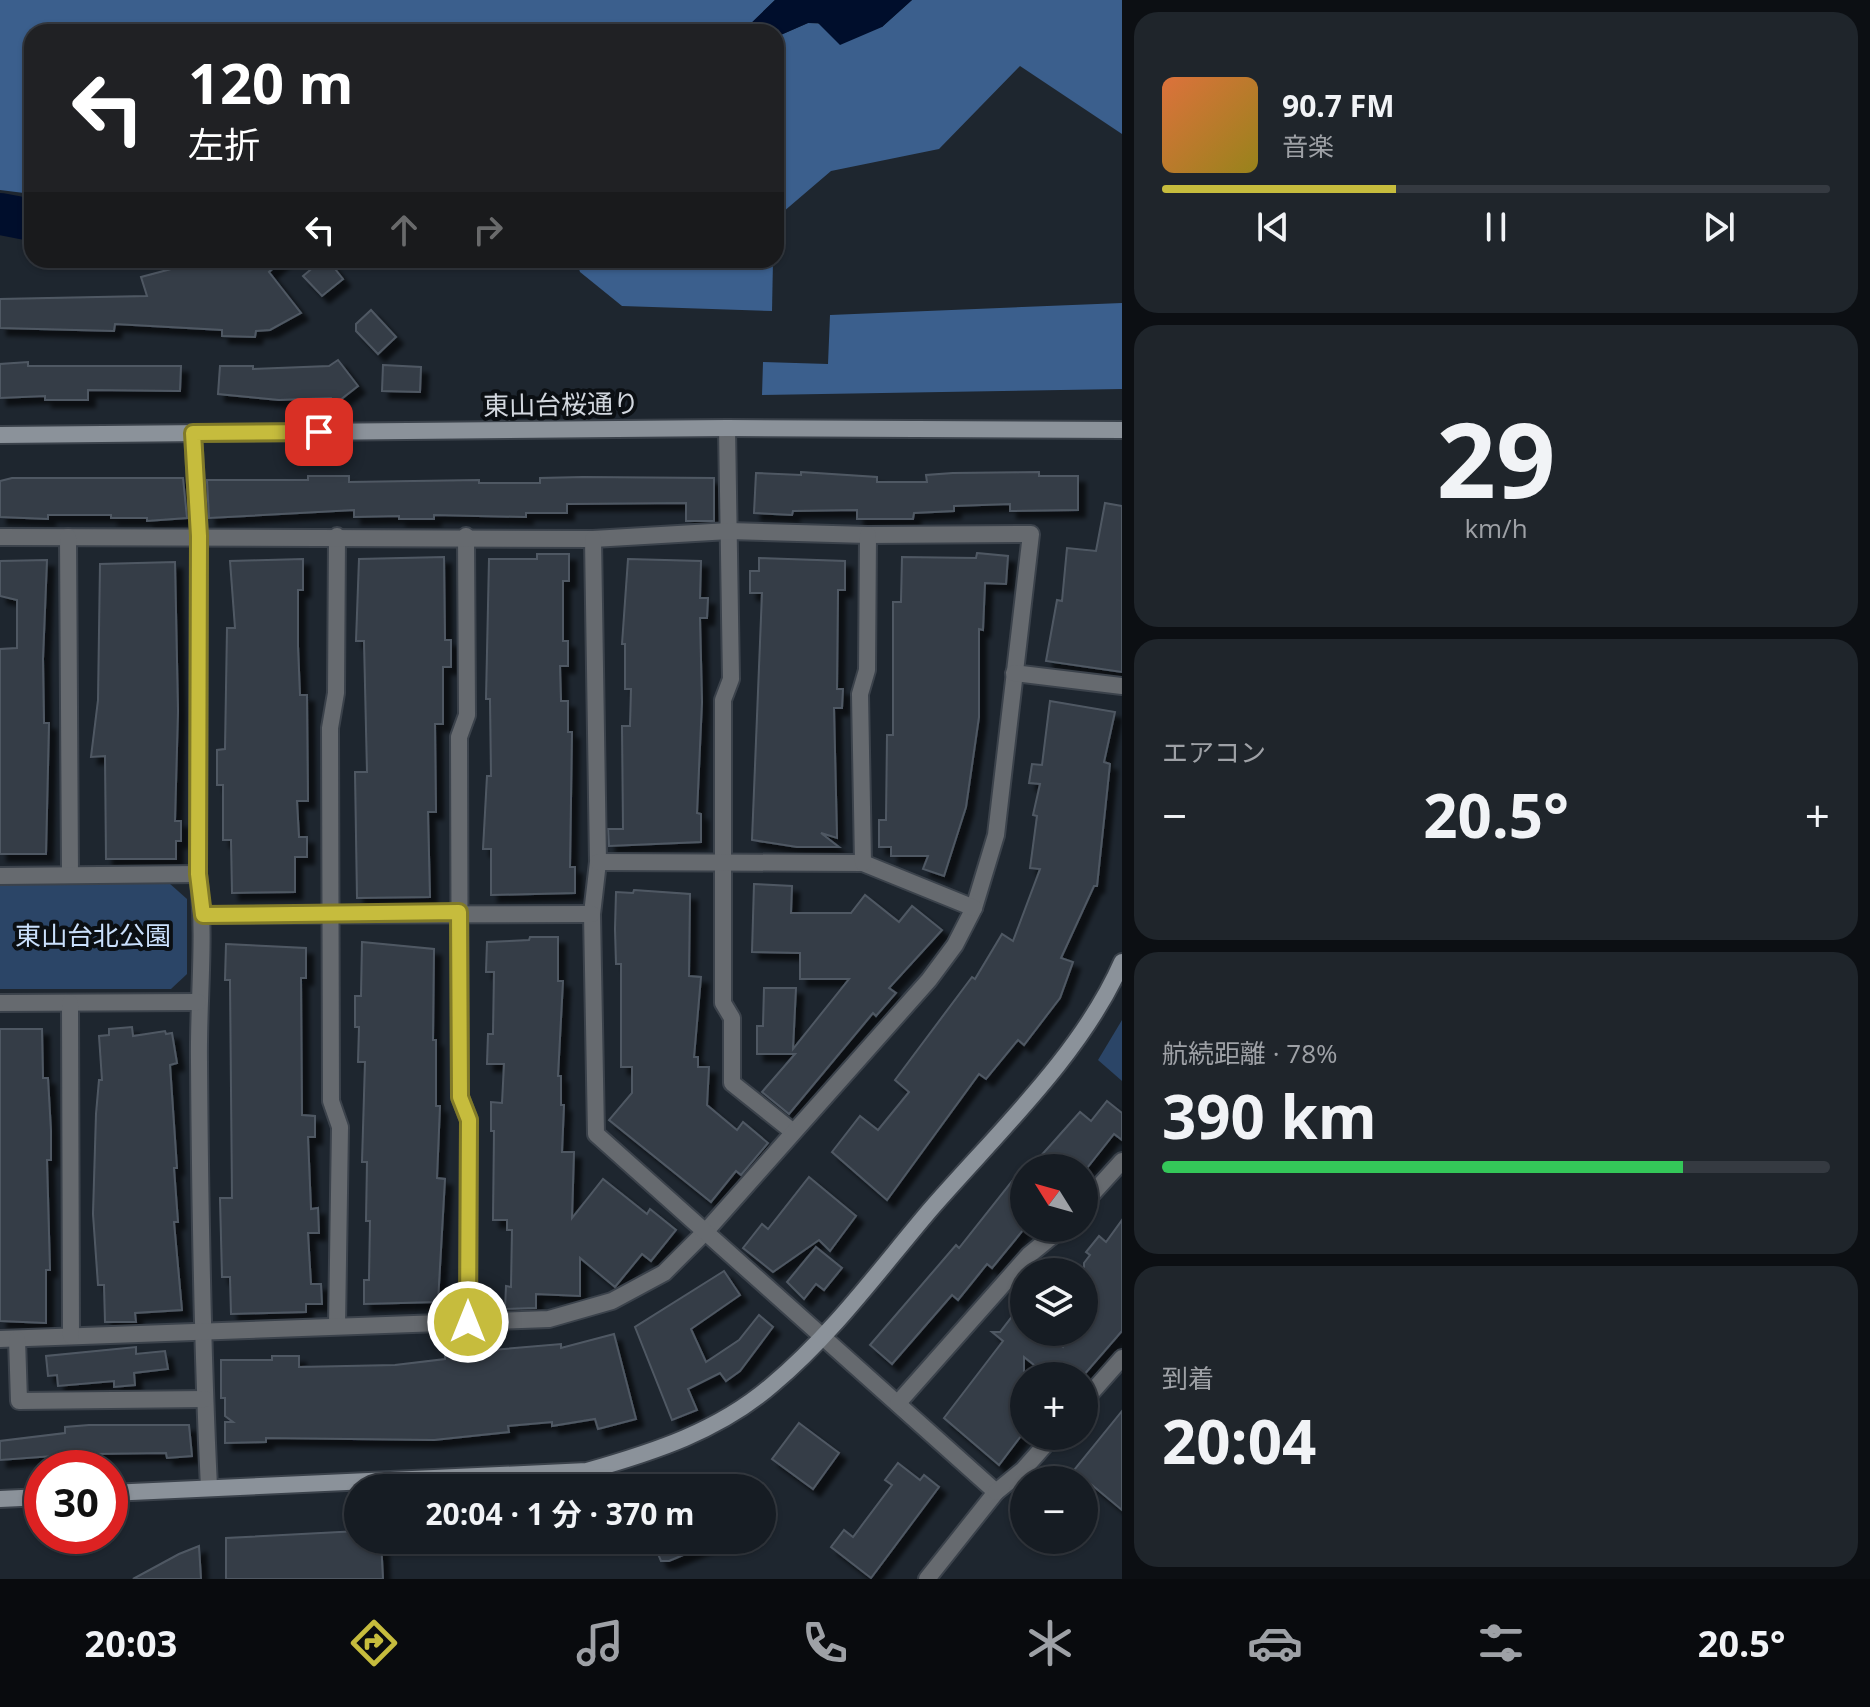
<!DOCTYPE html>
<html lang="ja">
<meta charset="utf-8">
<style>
:root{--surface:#161c23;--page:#1f252b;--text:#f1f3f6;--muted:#9ea1a6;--line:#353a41;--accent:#c6bc3d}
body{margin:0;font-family:"Open Sans","Noto Sans JP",sans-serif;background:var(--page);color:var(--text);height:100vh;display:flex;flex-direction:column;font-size:30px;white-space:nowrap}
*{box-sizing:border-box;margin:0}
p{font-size:26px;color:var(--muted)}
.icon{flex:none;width:44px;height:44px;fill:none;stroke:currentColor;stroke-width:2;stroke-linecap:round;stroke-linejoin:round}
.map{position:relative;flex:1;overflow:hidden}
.drawer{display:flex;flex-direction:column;gap:12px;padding:12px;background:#0c0f13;width:748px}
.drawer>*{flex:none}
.guide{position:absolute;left:24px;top:24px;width:760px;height:244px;border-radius:24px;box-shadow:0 2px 6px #0004,0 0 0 2px var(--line);background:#202124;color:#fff;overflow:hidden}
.needle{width:52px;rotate:307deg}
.fabs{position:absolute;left:1010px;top:1154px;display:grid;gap:16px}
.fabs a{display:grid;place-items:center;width:88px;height:88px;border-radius:50%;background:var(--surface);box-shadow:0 2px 6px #0004,0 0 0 2px var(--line);font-size:40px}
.speed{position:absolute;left:24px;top:1450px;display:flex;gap:16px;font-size:40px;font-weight:700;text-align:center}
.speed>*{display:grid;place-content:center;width:104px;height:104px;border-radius:50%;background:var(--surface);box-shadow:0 2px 6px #0004,0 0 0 2px var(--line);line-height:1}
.speed .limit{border:12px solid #d22;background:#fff;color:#111}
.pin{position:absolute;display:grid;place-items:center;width:68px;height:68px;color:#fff;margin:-34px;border-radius:16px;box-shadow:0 4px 12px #0006}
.me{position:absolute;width:88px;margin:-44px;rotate:0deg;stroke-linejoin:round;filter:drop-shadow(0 0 6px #0008)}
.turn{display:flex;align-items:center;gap:28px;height:168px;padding:0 32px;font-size:36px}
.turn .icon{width:104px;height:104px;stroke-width:2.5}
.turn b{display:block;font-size:56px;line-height:68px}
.lanes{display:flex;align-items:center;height:76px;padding:0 32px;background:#0003;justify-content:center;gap:40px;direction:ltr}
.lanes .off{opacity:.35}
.big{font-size:60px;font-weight:700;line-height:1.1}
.drawer .tile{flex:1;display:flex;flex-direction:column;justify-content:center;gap:12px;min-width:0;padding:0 28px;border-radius:24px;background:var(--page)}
.drawer .dial{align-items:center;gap:0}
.dial b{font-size:104px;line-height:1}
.song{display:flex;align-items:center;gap:24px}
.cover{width:96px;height:96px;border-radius:12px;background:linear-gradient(135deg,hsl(20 70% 55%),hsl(50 70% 35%))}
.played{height:8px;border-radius:4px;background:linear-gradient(90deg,var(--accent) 35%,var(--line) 35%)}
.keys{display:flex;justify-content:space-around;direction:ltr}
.heat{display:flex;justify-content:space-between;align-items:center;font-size:44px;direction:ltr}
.charge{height:12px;border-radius:6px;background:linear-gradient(90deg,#34c759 78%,var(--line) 0)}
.trip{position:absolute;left:344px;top:1474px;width:432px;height:80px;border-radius:40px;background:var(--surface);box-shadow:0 2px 6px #0004,0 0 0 2px var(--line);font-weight:700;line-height:80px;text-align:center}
.dock{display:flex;height:128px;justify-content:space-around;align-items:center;background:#090b0e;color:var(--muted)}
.dock .icon{width:56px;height:56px}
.dock .on{color:var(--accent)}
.dock b{font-size:36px;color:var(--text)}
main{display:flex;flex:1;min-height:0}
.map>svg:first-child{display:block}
.green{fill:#2b4567}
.forest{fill:#3b5f8d}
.water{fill:#000e2c}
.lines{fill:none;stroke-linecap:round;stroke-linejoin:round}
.river{stroke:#000e2c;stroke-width:42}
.building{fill:#353d47;stroke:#505964;stroke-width:2;filter:url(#shadow)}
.street-casing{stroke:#3b424b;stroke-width:20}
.secondary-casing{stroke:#3b424b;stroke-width:20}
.street{stroke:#666a6f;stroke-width:16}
.secondary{stroke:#8b929a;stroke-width:16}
.route-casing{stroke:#817a28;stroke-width:20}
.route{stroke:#c6bc3d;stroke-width:14}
.labels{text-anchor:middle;stroke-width:8;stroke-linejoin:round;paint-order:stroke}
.street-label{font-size:26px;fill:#d2d7de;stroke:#0b0f13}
.park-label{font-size:26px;fill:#cae0fc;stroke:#0b0f13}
</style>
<main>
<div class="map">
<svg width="1122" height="1579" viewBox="0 0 1122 1579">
<defs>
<filter id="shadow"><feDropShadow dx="7" dy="7" stdDeviation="2" flood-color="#0009"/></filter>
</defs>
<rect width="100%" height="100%" fill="#1e262f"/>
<!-- green -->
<g class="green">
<path d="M 169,883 L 187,899 L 187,974 L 171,989 L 0,989 L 0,885 Z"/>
<path d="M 1122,1020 L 1122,1081 L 1098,1060 Z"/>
</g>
<!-- forest -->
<g class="forest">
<path d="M 0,0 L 775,0 L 742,32 L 32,32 L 32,194 L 0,190 Z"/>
<path d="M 912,0 L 1122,0 L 1122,134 L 1020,66 L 939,149 L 831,171 L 776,218 L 776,37 L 808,23 L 882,27 Z"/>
<path d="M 576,260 L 773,260 L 772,311 L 622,306 L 580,272 Z"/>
<path d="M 1122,303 L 1122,389 L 762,395 L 763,362 L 828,364 L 830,315 Z"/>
</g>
<!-- water -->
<path class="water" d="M 775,0 L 912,0 L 882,27 L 840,45 L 818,23 L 808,23 L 776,37 L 776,32 L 742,32 Z"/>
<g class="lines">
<!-- river -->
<path class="river" d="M 0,214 L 32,220"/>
</g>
<!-- building -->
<g class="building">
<path d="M 205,260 L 283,260 L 269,272 L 301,313 L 270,330 L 256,331 L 255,337 L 222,336 L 222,330 L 115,324 L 114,331 L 0,328 L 0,299 L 147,296 L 141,277 Z"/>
<path d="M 322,260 L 328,260 L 343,279 L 322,296 L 303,276 Z"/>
<path d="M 371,310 L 396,337 L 378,354 L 356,331 L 356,324 Z"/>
<path d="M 338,360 L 358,386 L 335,404 L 331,398 L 279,400 L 218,394 L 220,366 L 253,366 L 253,369 L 329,366 Z"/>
<path d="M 28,362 L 28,366 L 181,366 L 180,391 L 88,390 L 88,400 L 45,400 L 45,396 L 0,398 L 0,364 Z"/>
<path d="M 383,365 L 421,367 L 420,392 L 382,391 Z"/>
<path d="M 801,472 L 877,477 L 877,482 L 927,482 L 926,475 L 953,473 L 1039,472 L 1039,476 L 1078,476 L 1078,510 L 1010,511 L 1010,504 L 954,506 L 954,511 L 914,513 L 913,519 L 857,519 L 857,510 L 793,511 L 792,515 L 754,513 L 756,473 L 801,475 Z"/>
<path d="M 308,476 L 349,476 L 349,482 L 479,480 L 479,483 L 540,483 L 540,478 L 583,477 L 714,478 L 714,521 L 686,521 L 686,503 L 567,504 L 567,513 L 526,513 L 526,517 L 434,515 L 434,519 L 399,519 L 399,516 L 354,517 L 354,510 L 209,518 L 207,480 L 308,480 Z"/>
<path d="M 12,478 L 183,478 L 187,518 L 147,521 L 147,518 L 111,518 L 111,515 L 48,515 L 48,519 L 0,517 L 0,481 Z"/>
<path d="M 1105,503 L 1122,506 L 1122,672 L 1046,661 L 1057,600 L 1062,601 L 1067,548 L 1096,551 Z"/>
<path d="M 977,553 L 1008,556 L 1006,584 L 985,583 L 983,630 L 979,629 L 979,717 L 966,807 L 944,876 L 923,869 L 928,856 L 891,856 L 891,847 L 879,847 L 879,820 L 886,820 L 887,735 L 893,735 L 893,602 L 901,602 L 902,557 L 976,558 Z"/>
<path d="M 537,554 L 569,554 L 569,581 L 563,581 L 563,641 L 568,641 L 568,666 L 560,666 L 561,701 L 568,701 L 568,732 L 572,732 L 570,867 L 575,867 L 575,893 L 491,895 L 491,849 L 483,849 L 487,776 L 491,776 L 490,699 L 486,699 L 489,559 L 537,559 Z"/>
<path d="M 444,557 L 445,640 L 451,640 L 451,667 L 443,667 L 443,724 L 435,724 L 436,812 L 428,812 L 430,897 L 357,898 L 355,772 L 367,772 L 364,641 L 356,641 L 359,559 Z"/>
<path d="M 759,558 L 845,561 L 845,590 L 838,590 L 837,689 L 843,689 L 842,708 L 834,708 L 837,838 L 821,833 L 839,847 L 797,847 L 752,840 L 762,593 L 750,593 L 750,571 L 759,571 Z"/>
<path d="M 303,559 L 303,590 L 298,590 L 298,646 L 300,695 L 307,695 L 308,801 L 297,801 L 299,837 L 307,837 L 307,857 L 295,857 L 295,892 L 232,893 L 231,840 L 223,840 L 223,785 L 217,785 L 217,750 L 225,749 L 227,628 L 235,628 L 230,561 Z"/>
<path d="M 628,559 L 701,561 L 700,598 L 708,598 L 707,618 L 700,618 L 702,702 L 697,813 L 701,814 L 701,842 L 609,846 L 608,829 L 623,829 L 622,726 L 630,726 L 631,689 L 625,689 L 625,644 L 622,644 Z"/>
<path d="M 47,560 L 43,659 L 44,723 L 49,723 L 46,854 L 0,854 L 0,649 L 17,648 L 17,600 L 0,596 L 0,561 Z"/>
<path d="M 175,562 L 178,711 L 175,821 L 181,821 L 181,841 L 176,841 L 176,859 L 106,859 L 105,756 L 91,757 L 98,700 L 100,564 Z"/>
<path d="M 1050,701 L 1115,712 L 1104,762 L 1110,764 L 1097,886 L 1094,886 L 1061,958 L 1073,962 L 1060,998 L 1024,1045 L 1018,1040 L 986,1079 L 979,1074 L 887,1200 L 832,1152 L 860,1116 L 878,1130 L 909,1092 L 895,1080 L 972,977 L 975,979 L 1002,934 L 1013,941 L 1040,869 L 1030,868 L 1037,816 L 1033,815 L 1040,784 L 1029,783 L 1032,764 L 1042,765 Z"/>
<path d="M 754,884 L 792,886 L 791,913 L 851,913 L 865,895 L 899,922 L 912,906 L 942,930 L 889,988 L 896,993 L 876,1016 L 873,1013 L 789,1114 L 762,1092 L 795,1054 L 757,1054 L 757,1026 L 763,1026 L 764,988 L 796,988 L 793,1049 L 849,979 L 800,979 L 800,953 L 752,952 Z"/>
<path d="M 634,890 L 690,894 L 689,976 L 701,977 L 694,1057 L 698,1057 L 698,1067 L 709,1067 L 707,1105 L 737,1130 L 743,1122 L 768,1143 L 741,1175 L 736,1171 L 711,1202 L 609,1120 L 632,1093 L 632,1067 L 621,1067 L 621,964 L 616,964 L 615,929 L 616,892 L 633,893 Z"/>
<path d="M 530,937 L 558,937 L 558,981 L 563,981 L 558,1076 L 561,1076 L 561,1105 L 564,1105 L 562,1152 L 574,1152 L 572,1218 L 603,1179 L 647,1214 L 650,1209 L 676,1230 L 651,1261 L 642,1254 L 615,1287 L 580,1258 L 580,1296 L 536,1294 L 536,1308 L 505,1309 L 506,1286 L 511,1287 L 512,1230 L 507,1230 L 507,1220 L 493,1220 L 494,1131 L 491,1131 L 491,1102 L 502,1103 L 504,1064 L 487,1064 L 488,1034 L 493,1034 L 494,972 L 486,972 L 487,942 L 529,940 Z"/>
<path d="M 362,942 L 434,949 L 433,1040 L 436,1040 L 436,1106 L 440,1106 L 437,1178 L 445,1179 L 438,1302 L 364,1304 L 364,1280 L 369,1280 L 370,1221 L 366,1221 L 367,1162 L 362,1162 L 365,1062 L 358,1062 L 359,1027 L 355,1027 L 355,996 L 361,996 Z"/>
<path d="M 226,944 L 306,948 L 306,978 L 301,978 L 302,1115 L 315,1116 L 315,1137 L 308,1137 L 311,1209 L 318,1208 L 319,1233 L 308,1233 L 311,1284 L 321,1284 L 322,1304 L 306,1304 L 306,1312 L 231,1314 L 230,1277 L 222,1277 L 220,1198 L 232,1198 L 230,980 L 225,980 Z"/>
<path d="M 132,1027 L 133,1036 L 165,1031 L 166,1034 L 172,1033 L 177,1063 L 170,1065 L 177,1168 L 174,1168 L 178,1222 L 174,1222 L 182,1310 L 135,1313 L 136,1322 L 105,1322 L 104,1285 L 98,1285 L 93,1214 L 96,1114 L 99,1080 L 102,1080 L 99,1036 L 109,1035 L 109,1029 Z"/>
<path d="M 0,1029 L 42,1029 L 43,1078 L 48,1078 L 51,1131 L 51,1160 L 47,1160 L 50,1270 L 46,1270 L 46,1323 L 0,1321 Z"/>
<path d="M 1107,1101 L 1122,1113 L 1122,1140 L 1114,1134 L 1087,1168 L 1030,1168 L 1080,1112 L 1091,1121 Z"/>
<path d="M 1024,1166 L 1024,1229 L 992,1268 L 987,1264 L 958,1300 L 952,1295 L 892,1364 L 870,1345 L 956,1245 L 959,1248 Z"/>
<path d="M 809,1177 L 856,1216 L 830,1251 L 819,1240 L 773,1272 L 743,1248 L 762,1224 L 768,1229 Z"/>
<path d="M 1122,1220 L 1122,1331 L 1083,1376 L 1048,1376 L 1024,1357 L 1024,1432 L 999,1465 L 944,1418 L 1003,1341 L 992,1332 L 1000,1332 L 1024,1301 L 1024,1332 L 1044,1332 L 1063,1347 L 1074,1332 L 1084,1332 L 1084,1320 L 1096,1304 L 1084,1295 L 1084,1263 L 1090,1255 L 1086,1252 L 1099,1236 L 1106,1242 Z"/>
<path d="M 816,1247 L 842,1268 L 824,1290 L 816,1284 L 804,1299 L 787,1282 Z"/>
<path d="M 724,1271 L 740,1295 L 691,1329 L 706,1362 L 739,1340 L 759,1315 L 773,1327 L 740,1371 L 726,1381 L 720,1373 L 688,1389 L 697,1410 L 672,1420 L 635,1327 Z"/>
<path d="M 614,1334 L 636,1419 L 598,1429 L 595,1419 L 552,1426 L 552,1422 L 508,1426 L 509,1432 L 434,1440 L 266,1438 L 266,1442 L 225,1443 L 225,1422 L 233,1422 L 225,1416 L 225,1398 L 221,1398 L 221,1360 L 272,1360 L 272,1356 L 299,1356 L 299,1367 L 395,1365 L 445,1359 L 445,1354 L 561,1344 L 561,1348 Z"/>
<path d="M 136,1347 L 136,1354 L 165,1351 L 168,1369 L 134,1373 L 135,1385 L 114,1387 L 114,1381 L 58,1386 L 57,1375 L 48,1376 L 46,1356 Z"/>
<path d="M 1122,1411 L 1122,1510 L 1074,1470 Z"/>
<path d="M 799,1423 L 839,1453 L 813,1489 L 772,1459 Z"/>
<path d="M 89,1425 L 189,1425 L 192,1456 L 167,1458 L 166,1453 L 92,1454 L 92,1460 L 68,1462 L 67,1455 L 0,1460 L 0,1441 L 65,1433 L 65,1427 Z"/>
<path d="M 898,1463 L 920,1480 L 924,1475 L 939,1487 L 871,1578 L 831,1547 L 844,1530 L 853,1537 L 892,1485 L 885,1480 Z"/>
<path d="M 358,1531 L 358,1540 L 381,1540 L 383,1579 L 226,1579 L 226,1538 Z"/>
<path d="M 652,1540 L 719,1540 L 669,1561 L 661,1561 Z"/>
<path d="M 199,1546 L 201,1579 L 133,1579 L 179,1554 Z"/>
</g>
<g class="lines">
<!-- street casing -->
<g class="street-casing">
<g id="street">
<path d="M 727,428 L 731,679 L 723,700 L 723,1003 L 732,1018 L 732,1083 L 792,1131"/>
<path d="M 193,433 L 199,536 L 198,874 C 206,936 198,999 199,1062 C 200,1204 202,1345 209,1487"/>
<path d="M 337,536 L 336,693 L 330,728 L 331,1101 L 340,1127 L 337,1326"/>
<path d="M 466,536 L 467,715 L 459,737 L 460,1097 L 469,1120 L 468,1322"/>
<path d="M 0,537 L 593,539 L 729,531 L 868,535 L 1031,534 L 996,835 L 974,908 L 955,945 L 929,980 L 707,1230 L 664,1273 L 612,1301 L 549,1319 L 0,1339"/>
<path d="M 68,537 L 70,875"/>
<path d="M 593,539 L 598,862 L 592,914 L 596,1134 L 996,1492 L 927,1579"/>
<path d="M 1014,673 L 1122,686"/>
<path d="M 598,862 L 863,863 L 974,908"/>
<path d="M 863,863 L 860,694 L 867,670 L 868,535"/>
<path d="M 0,876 L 198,874"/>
<path d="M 203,915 L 592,914"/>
<path d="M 0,1003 L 198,1002"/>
<path d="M 70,1003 L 71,1336"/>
<path d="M 1084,1203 L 1122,1161"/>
<path d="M 17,1339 L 19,1401 L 205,1399"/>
<path d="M 1084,1401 L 1122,1358"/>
<path d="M 898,1403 L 1029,1255 L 1062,1228"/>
<path d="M 996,1492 L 1023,1470 L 1053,1436"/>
</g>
</g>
<!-- secondary casing -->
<g class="secondary-casing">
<g id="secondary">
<path d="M 0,435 L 727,428 L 1122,430"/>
<path d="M 110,1493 L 587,1471 C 654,1452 719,1431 772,1385 C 832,1335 880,1269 930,1210 C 996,1134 1082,1054 1122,962"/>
<path d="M 0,1499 L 42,1497"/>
</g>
</g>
<!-- street -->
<use href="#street" class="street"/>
<!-- secondary -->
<use href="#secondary" class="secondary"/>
</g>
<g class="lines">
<!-- route casing -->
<g class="route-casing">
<path id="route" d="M 319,432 L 193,433 L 199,536 L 198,874 L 203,915 L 459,912 L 460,1097 L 469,1120 L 468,1322"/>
</g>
<!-- route -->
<use href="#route" class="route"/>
</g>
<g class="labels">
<!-- street labels -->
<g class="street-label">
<text transform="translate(561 405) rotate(-1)" y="9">東山台桜通り</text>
</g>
<!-- park labels -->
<g class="park-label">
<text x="93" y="945">東山台北公園</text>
</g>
</g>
</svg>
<div class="fabs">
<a><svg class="needle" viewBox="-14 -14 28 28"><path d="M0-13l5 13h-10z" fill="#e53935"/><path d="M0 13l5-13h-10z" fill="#9ea1a6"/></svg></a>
<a><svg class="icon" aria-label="layers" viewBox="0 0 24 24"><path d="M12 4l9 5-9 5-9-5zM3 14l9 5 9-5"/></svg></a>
<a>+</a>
<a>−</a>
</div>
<div class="speed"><div class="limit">30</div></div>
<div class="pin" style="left:319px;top:432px;background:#d93025"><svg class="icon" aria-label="arrive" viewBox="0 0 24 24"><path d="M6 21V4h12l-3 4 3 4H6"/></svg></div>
<svg class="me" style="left:468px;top:1322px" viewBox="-20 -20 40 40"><circle r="17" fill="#c6bc3d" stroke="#fff" stroke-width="3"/><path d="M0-11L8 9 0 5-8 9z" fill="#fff"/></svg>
<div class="trip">20:04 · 1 分 · 370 m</div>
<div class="guide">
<div class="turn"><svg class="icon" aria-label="left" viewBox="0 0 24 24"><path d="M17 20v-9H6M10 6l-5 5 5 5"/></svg><div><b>120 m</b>左折</div></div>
<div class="lanes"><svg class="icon" aria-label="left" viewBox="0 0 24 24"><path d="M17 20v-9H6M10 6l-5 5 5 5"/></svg><svg class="icon off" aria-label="ahead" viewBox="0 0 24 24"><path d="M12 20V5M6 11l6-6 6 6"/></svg><svg class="icon off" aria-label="right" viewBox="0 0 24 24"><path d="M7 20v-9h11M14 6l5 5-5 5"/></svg></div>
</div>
</div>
<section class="drawer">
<div class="tile">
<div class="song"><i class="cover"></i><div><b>90.7 FM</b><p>音楽</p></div></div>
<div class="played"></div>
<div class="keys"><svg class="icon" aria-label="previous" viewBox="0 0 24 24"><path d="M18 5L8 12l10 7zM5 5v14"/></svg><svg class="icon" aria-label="pause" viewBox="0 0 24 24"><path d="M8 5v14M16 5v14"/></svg><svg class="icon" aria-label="next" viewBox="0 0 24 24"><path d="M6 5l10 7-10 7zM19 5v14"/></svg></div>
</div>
<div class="tile dial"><b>29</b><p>km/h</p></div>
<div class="tile"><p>エアコン</p>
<div class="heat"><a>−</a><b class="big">20.5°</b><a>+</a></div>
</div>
<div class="tile"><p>航続距離 · 78%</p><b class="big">390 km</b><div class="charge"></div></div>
<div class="tile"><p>到着</p><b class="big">20:04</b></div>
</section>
</main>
<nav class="dock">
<b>20:03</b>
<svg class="icon on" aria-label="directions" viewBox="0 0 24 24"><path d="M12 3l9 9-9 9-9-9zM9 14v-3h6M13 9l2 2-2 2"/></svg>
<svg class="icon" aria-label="music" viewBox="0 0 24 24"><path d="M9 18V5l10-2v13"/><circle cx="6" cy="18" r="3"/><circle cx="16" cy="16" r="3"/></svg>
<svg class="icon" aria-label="phone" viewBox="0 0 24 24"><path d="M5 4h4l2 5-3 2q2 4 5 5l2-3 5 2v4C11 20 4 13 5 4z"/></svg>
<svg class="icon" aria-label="climate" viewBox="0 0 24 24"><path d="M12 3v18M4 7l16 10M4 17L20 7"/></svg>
<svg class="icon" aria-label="car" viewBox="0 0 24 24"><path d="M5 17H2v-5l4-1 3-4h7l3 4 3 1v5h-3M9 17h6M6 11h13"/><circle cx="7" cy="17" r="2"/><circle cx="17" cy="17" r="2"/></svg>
<svg class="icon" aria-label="filters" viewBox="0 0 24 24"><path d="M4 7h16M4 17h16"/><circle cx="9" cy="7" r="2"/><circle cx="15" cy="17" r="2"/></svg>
<b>20.5°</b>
</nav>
